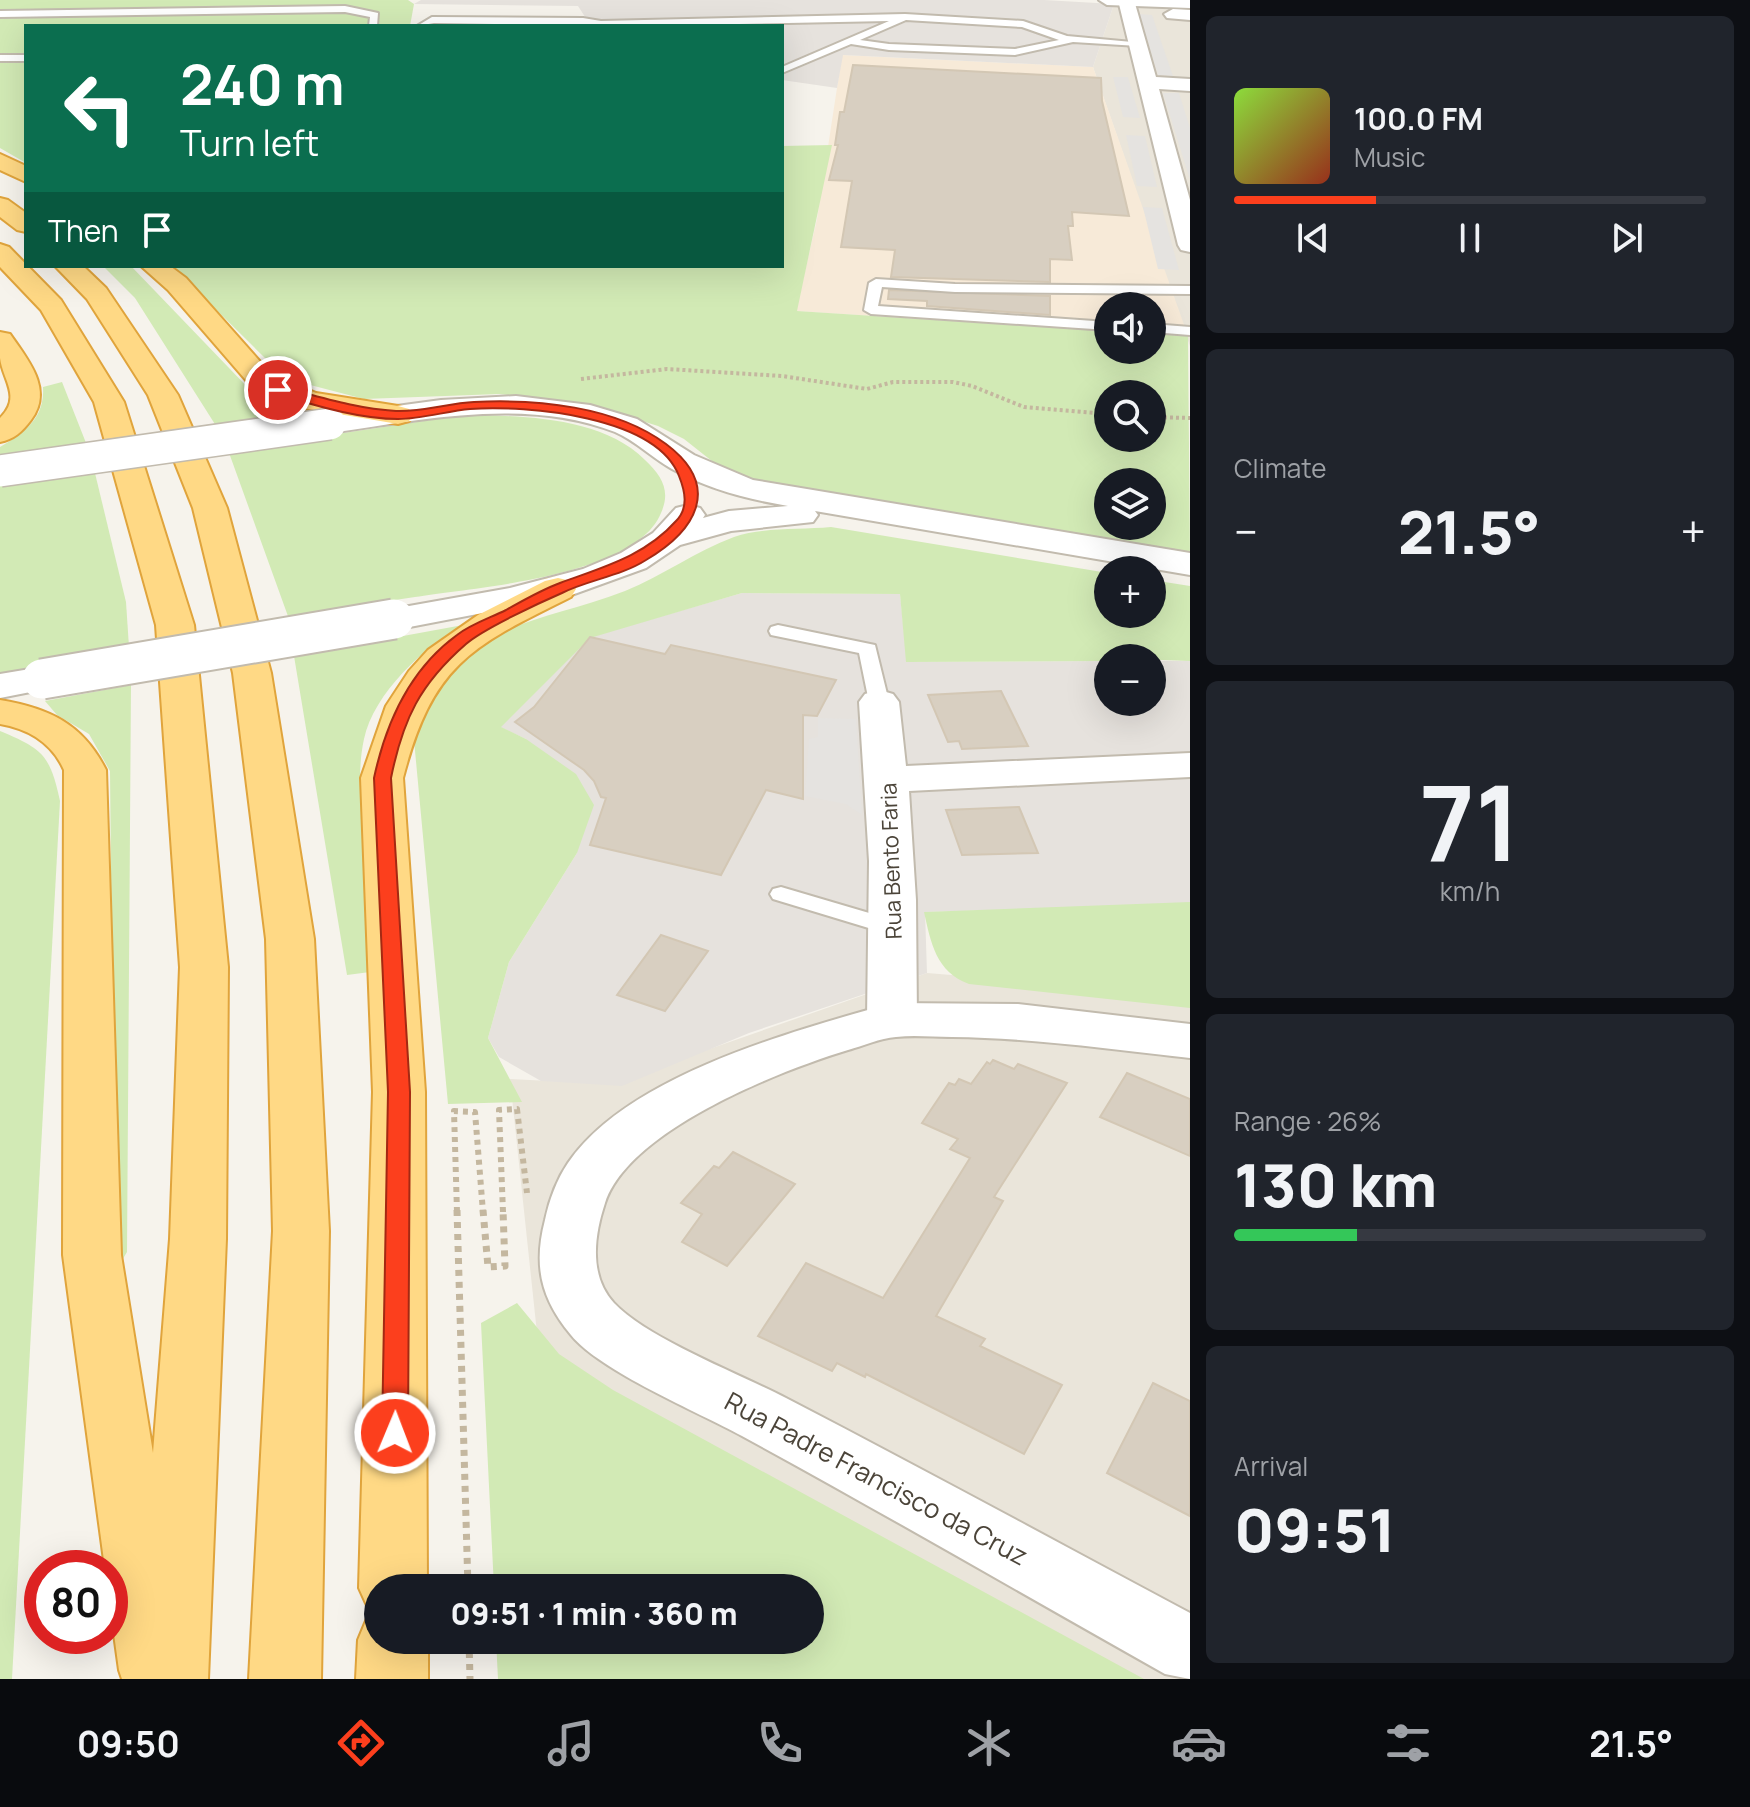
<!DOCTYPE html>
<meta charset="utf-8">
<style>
:root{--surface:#171b24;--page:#20242c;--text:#f1f3f6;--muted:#9ea1a6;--line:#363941;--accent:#fc3f1d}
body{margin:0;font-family:Manrope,sans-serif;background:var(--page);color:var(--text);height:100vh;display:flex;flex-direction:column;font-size:30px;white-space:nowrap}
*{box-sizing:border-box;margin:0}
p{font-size:26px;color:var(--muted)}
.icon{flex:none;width:44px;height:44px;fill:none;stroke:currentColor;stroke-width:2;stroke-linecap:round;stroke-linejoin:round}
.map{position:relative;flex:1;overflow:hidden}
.details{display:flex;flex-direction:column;gap:16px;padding:16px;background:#0d0f14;width:560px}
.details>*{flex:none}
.banner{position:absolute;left:24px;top:24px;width:760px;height:244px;border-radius:0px;box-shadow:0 8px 32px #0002;background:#0b6e4f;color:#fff;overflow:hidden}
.fabs{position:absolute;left:1094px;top:292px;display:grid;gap:16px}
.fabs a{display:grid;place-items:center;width:72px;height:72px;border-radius:50%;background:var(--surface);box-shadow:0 8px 32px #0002;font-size:40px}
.speed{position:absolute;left:24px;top:1550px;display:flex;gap:16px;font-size:40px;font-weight:700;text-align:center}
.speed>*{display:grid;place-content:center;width:104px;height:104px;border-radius:50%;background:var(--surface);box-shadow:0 8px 32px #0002;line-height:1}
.speed .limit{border:12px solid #d22;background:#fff;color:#111}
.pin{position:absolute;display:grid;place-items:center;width:68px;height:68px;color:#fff;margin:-34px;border:4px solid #fff;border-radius:50%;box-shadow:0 2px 8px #0007}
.me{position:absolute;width:88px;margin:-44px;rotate:1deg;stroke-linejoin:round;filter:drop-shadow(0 0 6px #0008)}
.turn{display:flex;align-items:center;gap:28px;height:168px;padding:0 24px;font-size:36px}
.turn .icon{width:104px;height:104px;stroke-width:2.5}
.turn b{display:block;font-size:56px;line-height:68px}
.then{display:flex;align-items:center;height:76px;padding:0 24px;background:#0003;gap:16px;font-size:30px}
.big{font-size:60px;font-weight:800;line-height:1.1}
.details .tile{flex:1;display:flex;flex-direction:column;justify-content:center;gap:12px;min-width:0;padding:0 28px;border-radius:12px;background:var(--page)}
.details .dial{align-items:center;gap:0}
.dial b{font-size:104px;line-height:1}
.song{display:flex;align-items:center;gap:24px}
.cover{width:96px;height:96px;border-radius:12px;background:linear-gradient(135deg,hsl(90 70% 55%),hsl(10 70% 35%))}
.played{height:8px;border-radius:4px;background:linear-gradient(90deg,var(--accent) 30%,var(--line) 30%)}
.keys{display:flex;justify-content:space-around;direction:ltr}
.heat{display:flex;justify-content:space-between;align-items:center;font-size:44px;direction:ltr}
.charge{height:12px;border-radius:6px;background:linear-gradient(90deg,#34c759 26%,var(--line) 0)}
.trip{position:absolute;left:364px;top:1574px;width:460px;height:80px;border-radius:40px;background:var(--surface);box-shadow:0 8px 32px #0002;font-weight:800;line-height:80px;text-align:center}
.dock{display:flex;height:128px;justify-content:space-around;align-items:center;background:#090b0e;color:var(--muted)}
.dock .icon{width:56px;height:56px}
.dock .current{color:var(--accent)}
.dock b{font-size:36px;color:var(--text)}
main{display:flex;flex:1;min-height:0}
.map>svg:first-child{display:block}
.residential{fill:#eae5da}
.commercial{fill:#f7ead8}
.industrial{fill:#e6e2dd}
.green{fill:#d2eab5;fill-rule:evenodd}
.parking{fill:#e5e3e0}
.building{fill:#d8cfc1;stroke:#d3c7b4;stroke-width:2}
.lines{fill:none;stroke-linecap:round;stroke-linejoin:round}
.service-casing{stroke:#c2bbae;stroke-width:4}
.minor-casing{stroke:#c2bbae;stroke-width:4}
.tertiary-casing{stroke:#c2bbae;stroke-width:4}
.trunk-casing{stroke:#e0a43c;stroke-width:4}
.path-far2{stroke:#c4b79f;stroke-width:4;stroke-dasharray:3 3;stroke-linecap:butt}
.path-far1{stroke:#c4b79f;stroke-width:6;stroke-dasharray:5 5;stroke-linecap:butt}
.path{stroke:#c4b79f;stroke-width:7;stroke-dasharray:6 6;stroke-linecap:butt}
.service{fill:#fff;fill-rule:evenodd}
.minor{fill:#fff;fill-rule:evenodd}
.tertiary{fill:#fff;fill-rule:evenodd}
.trunk{fill:#ffd985;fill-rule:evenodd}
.tertiary-bridge-far1-casing{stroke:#c2bbae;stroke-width:34;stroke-linecap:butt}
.tertiary-bridge-casing{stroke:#c2bbae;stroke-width:43;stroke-linecap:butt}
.tertiary-bridge-far1{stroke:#fff;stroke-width:31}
.tertiary-bridge{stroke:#fff;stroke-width:39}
.route{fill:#fc3f1d;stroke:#a42913;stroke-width:2}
.labels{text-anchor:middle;stroke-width:8;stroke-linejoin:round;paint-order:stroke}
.street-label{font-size:22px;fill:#4b4439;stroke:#fff}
.near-street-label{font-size:26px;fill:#4b4439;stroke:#fff}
</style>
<main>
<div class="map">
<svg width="1190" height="1679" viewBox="0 0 1190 1679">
<rect width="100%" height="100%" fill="#f6f3ec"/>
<!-- residential -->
<g class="residential">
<path d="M 1114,4 L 1190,8 L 1190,346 L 1093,67 Z"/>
<path d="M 927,973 L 1190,995 L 1190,1679 L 924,1679 L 810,1588 L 549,1446 L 510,1079 L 609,1084 Z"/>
</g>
<!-- commercial -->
<path class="commercial" d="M 842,55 L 1093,67 L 1188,336 L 1152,334 L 1152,306 L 1108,306 L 1108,331 L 796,311 L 817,219 Z"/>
<!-- industrial -->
<g class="industrial">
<path d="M 421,0 L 1044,0 L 1114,4 L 1093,67 L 843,55 L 837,88 L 782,80 L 782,26 L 591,26 L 578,6 L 414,4 Z"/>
<path d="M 742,593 L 900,594 L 907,662 L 1108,661 L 1108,702 L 1152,702 L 1152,661 L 1190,661 L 1190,905 L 925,912 L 927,973 L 749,1033 L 622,1086 L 541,1081 L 499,1057 L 488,1038 L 509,962 L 577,853 L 526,739 L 500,727 L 590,637 Z"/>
</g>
<!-- green -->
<g class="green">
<path d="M 0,0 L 408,0 L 414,4 L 410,26 L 26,26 L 26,163 L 0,148 Z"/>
<path d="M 832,145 L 797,311 L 1108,331 L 1108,350 L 1152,350 L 1152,334 L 1188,336 L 1190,558 L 760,486 L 722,469 L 684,439 L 658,426 L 588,404 L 499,394 L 364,399 L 295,381 L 266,359 L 172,266 L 782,266 L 782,146 ZM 1108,394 L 1152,394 L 1152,438 L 1108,438 ZM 1108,482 L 1152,482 L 1152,526 L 1108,526 Z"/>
<path d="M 103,266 L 131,266 L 254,394 L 279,406 L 315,415 L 218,429 L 135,298 Z"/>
<path d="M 62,382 L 88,448 L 0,461 L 0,447 C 25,432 45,418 43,387 Z"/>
<path d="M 484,415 C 537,417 605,420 645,460 C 662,476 671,491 661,513 C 635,577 476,587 415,597 C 373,603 331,611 289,619 L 228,450 L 444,418 Z"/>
<path d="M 94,469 L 126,602 L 129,647 L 41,667 L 0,673 L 0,482 Z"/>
<path d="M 831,527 L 1108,573 L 1108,614 L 1152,614 L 1152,580 L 1190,586 L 1190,661 L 1108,658 L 1108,661 L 906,662 L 900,594 L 742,593 L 590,638 L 501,727 L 526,739 L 576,774 L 594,805 L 577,853 L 509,962 L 488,1038 L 522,1102 L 448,1104 L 414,740 C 454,619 525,629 625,591 C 662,576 696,551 734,537 C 763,527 800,530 831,527 Z"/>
<path d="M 463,625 C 424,647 374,693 364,739 C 357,771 361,804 363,837 C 365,882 368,927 370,972 L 347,975 L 294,656 Z"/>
<path d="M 131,685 L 127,1252 L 115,1272 L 110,771 L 89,734 L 57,715 L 45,701 Z"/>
<path d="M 0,731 C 43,749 50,755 60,801 L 12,1679 L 0,1679 Z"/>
<path d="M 1190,902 L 1190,1008 L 969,984 C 936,972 931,943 924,912 Z"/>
<path d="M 517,1303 L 559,1354 L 613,1390 L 1144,1679 L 498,1679 L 496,1640 L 810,1640 L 810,1588 L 494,1588 L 481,1323 Z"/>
</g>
<!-- parking -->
<g class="parking">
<path d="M 1139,14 L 1152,15 L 1173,76 L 1158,75 Z"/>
<path d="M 1113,77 L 1128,77 L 1140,118 L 1123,117 Z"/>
<path d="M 1163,93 L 1179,93 L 1190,128 L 1190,180 Z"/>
<path d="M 1126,135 L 1145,136 L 1157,187 L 1137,186 Z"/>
<path d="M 1143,207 L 1162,208 L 1179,270 L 1158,269 Z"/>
<path d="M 818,718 L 856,719 L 862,815 L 846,804 L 805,796 L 809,739 L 818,737 Z"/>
</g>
<!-- building -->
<g class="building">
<path d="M 853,65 L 1101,78 L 1102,101 L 1129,216 L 1072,212 L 1073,226 L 1068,226 L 1072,260 L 1050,259 L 1050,282 L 891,277 L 895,250 L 841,247 L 852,181 L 829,180 L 838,145 L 835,145 L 840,112 L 844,112 Z"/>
<path d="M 889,290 L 1050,296 L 1050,315 L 927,306 L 927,301 L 888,299 Z"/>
<path d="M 590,637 L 665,654 L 671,645 L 836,680 L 817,716 L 803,715 L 803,799 L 766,790 L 721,875 L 590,845 L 606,798 L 601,797 L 594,781 L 584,770 L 515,722 L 534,707 Z"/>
<path d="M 1001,691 L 1028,746 L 962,749 L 959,741 L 948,742 L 928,695 Z"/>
<path d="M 1019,807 L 1038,853 L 962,855 L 946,810 Z"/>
<path d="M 661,935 L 708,951 L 665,1011 L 617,995 Z"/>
<path d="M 993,1060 L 1014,1069 L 1018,1064 L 1067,1083 L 994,1197 L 1003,1201 L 936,1316 L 985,1339 L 980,1346 L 1062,1385 L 1024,1454 L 866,1374 L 865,1377 L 837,1363 L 832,1371 L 758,1336 L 806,1263 L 883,1298 L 970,1158 L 950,1149 L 958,1139 L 922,1123 L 949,1083 L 955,1085 L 959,1079 L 971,1084 L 987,1062 L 990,1064 Z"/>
<path d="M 1127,1073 L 1190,1099 L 1190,1156 L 1100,1117 Z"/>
<path d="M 733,1152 L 795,1184 L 727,1266 L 682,1242 L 702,1214 L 681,1203 L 714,1166 L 719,1168 Z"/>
<path d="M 1153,1383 L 1190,1401 L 1190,1516 L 1107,1473 Z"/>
</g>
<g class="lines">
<!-- service casing -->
<g class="service-casing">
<g id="service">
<path d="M 345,6 L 378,13 L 377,26 L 369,26 L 370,17 L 345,12 L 0,17 L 0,11 Z"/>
<path d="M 905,14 L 1023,21 L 1067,36 L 1143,43 L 1138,46 L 1073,42 L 1015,55 L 889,50 L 851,44 L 782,73 L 782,67 L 889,21 L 634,26 L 434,23 L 417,26 L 432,17 L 583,18 L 601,21 ZM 906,20 L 1022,27 L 1059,40 L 1015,49 L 889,44 L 860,40 Z"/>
<rect x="0" y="55" width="26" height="6"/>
<path d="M 876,279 L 955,284 L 1190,286 L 1190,294 L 955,292 L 882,287 L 878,306 L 1108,322 L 1108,330 L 871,314 L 864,310 L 869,283 Z"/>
<path d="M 1152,324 L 1190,327 L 1190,335 L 1152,332 Z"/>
<path d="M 778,625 L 875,645 L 889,702 L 886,706 L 879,708 L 869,702 L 859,653 L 771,635 L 769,631 L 771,627 Z"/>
<path d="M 781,887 L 903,923 L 907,928 L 903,933 L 895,936 L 773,899 L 770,894 L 773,889 Z"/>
</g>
</g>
<!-- minor casing -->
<g class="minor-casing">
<g id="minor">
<path d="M 1118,0 L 1134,0 L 1156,77 L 1190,79 L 1190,91 L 1159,89 L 1190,200 L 1190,252 L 1181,250 L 1178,245 Z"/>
<path d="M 1173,9 L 1190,10 L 1190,20 L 1167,18 L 1164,14 Z"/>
<path d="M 879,690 L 893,694 L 899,702 L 906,766 L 1190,753 L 1190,777 L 909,791 L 916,900 L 917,1020 L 910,1032 L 892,1037 L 874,1032 L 867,1020 L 869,861 L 859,702 L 865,694 Z"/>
</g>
</g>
<!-- tertiary casing -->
<g class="tertiary-casing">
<g id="tertiary">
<path d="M 1099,0 L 1190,0 L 1190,8 L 1107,5 Z"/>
<path d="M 516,396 L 590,405 L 637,419 L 694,455 L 753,480 L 1190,553 L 1190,575 L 815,511 L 818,515 L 813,522 L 731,531 L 680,545 L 646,568 L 566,597 L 394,630 L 381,627 L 376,619 L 381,611 L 510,588 L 583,569 L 621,553 L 653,533 L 676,508 L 688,505 L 700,508 L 705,515 L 703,518 L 729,511 L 788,506 C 746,499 708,489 672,469 C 652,458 636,441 615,432 C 525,397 422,420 330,433 L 319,430 L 315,424 L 319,418 L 330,415 L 441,400 Z"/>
<path d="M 42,667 L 56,671 L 61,679 L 56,687 L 0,698 L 0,674 Z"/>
<path d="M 892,1003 L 1018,1004 L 1190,1024 L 1190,1058 C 1110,1049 1032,1038 952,1037 C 933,1037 914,1035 896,1037 C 880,1038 863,1046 848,1050 C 779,1071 629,1130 605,1203 C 594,1236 589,1276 614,1303 C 648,1339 740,1374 786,1398 C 921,1468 1055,1541 1190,1613 L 1190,1679 L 1165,1674 C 1024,1595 884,1513 742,1436 C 698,1412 600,1371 571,1335 C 541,1299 533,1266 545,1220 C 549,1201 557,1179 568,1163 C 628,1075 794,1031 892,1003 Z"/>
</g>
</g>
<!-- trunk casing -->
<g class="trunk-casing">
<g id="trunk">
<path d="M 0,154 L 26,166 L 26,182 L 0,170 Z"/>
<path d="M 0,198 L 8,200 L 26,213 L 26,232 L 17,230 L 0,217 Z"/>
<path d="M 0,244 L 9,247 L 61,300 L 124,402 L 194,625 L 228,967 L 226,1239 L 208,1679 L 122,1679 L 119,1670 L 110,1605 L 110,1568 L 105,1568 L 63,1255 L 64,770 C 52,743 29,729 0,724 L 0,700 C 49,708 83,724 106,770 L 121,1255 L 153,1453 L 170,1239 L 180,967 L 156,625 L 94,402 L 41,310 L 0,267 Z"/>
<path d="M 55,266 L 83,266 L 106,288 L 178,395 L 227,508 L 271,673 L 314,939 L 329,1231 L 321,1679 L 249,1679 L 273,1231 L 266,939 L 233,673 L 193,508 L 148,395 L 87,299 Z"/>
<path d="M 141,266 L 170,266 L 186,278 L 271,374 L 316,393 L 398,406 L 409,409 L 413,415 L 409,421 L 398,424 L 303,408 L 251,386 L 168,290 Z"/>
<path d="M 0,332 L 10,334 C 28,360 54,390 31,420 C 22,432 14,439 0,442 L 0,418 C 22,397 3,381 0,358 C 0,349 0,340 0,332 Z"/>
<path d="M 558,578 L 571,581 L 576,589 L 571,597 C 470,647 433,664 403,778 L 425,1092 L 427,1588 L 378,1588 L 378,1640 L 428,1640 L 428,1679 L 356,1679 L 358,1640 L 368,1616 L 376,1613 L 369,1610 L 359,1588 L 373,1092 L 361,778 L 386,706 L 409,671 L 428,650 L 478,615 L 545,581 Z"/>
</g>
</g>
<!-- path-far2 -->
<g class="path-far2">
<path d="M 581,379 L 667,369 L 782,376 L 867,389 L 893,382 L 953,382 L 972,386 L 1024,407 L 1108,414"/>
<path d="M 1152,417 L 1190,418"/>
</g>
<!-- path-far1 -->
<g class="path-far1">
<path d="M 457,1212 L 454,1111 L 475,1112 L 483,1212"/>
<path d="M 503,1212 L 499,1110 L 517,1109 L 527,1193"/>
</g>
<!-- path -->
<g class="path">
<path d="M 457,1210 L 468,1588"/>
<path d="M 483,1210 L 488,1267 L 505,1266 L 503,1210"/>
<path d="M 469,1640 L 470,1679"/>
</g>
<!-- service -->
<use href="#service" class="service"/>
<!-- minor -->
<use href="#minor" class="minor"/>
<!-- tertiary -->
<use href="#tertiary" class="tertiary"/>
<!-- trunk -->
<use href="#trunk" class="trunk"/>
<!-- tertiary-bridge-far1 casing -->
<g class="tertiary-bridge-far1-casing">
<path id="tertiary-bridge-far1" d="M 0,471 L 330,424"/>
</g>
<!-- tertiary-bridge casing -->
<g class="tertiary-bridge-casing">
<path id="tertiary-bridge" d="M 42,679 L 394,619"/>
</g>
<!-- tertiary-bridge-far1 -->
<use href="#tertiary-bridge-far1" class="tertiary-bridge-far1"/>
<!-- tertiary-bridge -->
<use href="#tertiary-bridge" class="tertiary-bridge"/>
</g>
<!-- route -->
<path class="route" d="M 278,386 C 317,396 356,409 396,411 C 422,412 449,403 474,402 C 537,399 615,406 666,444 C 722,486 697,530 646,560 C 621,576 588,580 562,593 C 539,603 483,629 466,644 C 420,684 403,719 391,778 L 410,1092 L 408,1433 L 404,1441 L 395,1444 L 386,1441 L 382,1433 L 388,1092 L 374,778 C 386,722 410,669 457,635 C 471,624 490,618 506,610 C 524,600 541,590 560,583 C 603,567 645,556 676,521 C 689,508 685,491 679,476 C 656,416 527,405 470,409 C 447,411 422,419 398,419 C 359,419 311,405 274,392 L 274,387 Z"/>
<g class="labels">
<!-- street labels -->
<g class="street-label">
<text transform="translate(891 861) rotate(-92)" y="8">Rua Bento Faria</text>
</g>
<!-- near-street labels -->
<g class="near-street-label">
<text transform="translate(876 1479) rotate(28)" y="9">Rua Padre Francisco da Cruz</text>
</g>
</g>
</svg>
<div class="fabs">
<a><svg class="icon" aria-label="sound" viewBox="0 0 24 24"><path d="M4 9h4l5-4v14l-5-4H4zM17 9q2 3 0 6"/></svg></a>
<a><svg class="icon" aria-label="search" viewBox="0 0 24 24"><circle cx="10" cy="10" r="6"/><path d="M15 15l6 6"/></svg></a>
<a><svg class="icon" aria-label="layers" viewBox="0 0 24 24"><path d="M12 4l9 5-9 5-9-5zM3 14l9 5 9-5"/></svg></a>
<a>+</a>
<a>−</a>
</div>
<div class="speed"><div class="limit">80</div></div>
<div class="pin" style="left:278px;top:390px;background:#d93025"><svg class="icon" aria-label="arrive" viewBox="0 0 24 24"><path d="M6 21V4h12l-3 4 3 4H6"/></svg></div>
<svg class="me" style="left:395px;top:1433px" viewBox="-20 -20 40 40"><circle r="17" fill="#fc3f1d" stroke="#fff" stroke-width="3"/><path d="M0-11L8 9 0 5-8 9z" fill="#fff"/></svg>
<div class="trip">09:51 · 1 min · 360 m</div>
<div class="banner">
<div class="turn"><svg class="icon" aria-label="left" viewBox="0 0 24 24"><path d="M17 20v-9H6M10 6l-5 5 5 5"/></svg><div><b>240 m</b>Turn left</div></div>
<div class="then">Then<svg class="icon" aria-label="arrive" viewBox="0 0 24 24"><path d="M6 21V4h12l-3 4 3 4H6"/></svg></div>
</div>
</div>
<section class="details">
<div class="tile">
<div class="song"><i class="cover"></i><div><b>100.0 FM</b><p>Music</p></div></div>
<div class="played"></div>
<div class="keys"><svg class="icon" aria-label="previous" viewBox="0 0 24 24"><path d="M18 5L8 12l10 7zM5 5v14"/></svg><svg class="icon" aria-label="pause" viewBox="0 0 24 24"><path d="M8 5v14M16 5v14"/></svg><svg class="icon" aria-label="next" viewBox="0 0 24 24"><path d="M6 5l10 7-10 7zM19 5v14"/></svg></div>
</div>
<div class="tile"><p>Climate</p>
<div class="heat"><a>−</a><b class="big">21.5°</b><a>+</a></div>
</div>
<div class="tile dial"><b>71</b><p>km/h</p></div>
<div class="tile"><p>Range · 26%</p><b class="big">130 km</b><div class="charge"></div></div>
<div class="tile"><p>Arrival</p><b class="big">09:51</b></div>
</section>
</main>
<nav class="dock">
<b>09:50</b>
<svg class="icon current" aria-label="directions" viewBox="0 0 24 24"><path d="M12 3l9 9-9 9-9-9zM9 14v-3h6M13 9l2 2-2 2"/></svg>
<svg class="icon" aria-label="music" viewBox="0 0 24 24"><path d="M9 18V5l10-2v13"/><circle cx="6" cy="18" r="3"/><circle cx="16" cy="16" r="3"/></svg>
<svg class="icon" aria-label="phone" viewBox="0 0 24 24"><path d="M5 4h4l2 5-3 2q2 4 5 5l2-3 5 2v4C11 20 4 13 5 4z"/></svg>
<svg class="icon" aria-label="climate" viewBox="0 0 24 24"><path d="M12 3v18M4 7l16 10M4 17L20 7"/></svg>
<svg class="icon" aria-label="car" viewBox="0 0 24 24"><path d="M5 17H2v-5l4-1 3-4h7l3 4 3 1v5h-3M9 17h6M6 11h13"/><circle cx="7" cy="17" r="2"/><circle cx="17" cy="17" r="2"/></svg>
<svg class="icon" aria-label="filters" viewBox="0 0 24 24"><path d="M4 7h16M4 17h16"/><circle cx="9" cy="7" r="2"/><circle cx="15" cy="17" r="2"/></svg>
<b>21.5°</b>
</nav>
